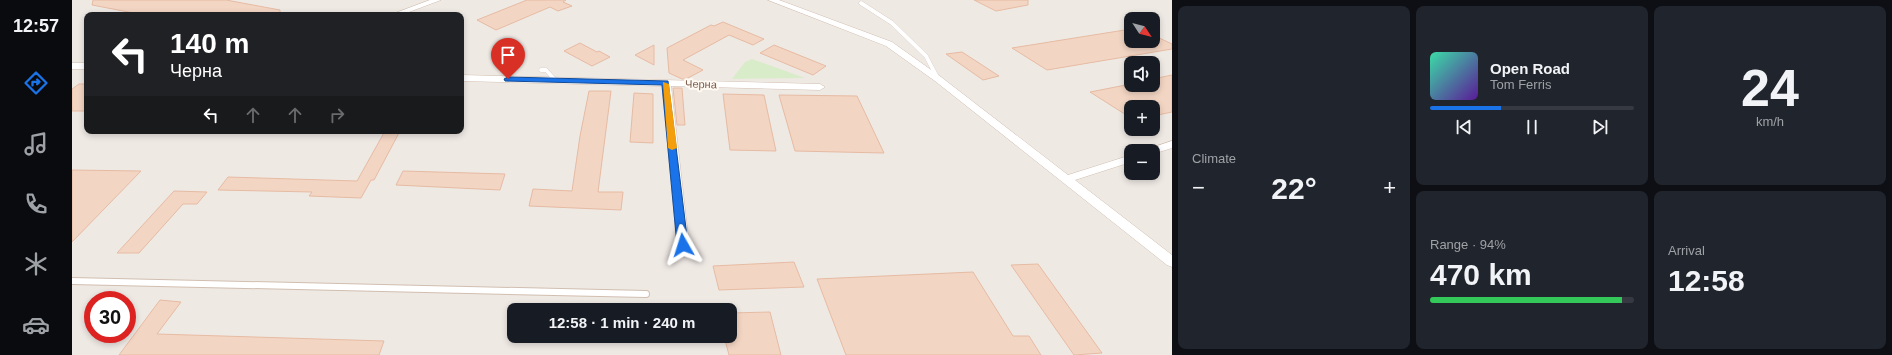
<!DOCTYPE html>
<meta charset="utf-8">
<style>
:root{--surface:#171b24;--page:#20242c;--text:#f1f3f6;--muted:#9ea1a6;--line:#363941;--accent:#1a73e8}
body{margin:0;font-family:Helvetica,sans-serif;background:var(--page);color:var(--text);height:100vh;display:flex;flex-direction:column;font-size:15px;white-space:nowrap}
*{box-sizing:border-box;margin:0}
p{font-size:13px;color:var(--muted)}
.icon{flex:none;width:22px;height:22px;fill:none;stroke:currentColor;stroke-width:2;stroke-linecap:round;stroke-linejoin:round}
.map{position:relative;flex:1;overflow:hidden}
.details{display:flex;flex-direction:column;gap:6px;padding:6px;background:#0d0f14;width:720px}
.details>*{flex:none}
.top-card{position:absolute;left:12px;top:12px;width:380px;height:122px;border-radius:8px;box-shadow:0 2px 6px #0003;background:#202124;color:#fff;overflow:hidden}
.needle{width:26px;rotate:126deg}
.fabs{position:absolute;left:1052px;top:12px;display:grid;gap:8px}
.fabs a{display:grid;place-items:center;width:36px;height:36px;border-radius:8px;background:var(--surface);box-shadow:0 2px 6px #0003;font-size:20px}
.speed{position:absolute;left:12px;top:291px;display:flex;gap:8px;font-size:20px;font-weight:700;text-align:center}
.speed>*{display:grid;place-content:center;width:52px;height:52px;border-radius:50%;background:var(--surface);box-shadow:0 2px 6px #0003;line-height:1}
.speed .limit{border:6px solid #d22;background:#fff;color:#111}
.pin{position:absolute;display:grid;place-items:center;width:34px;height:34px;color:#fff;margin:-41px -17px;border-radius:50% 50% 50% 0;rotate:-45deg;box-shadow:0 0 4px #0007}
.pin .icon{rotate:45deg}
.me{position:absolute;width:44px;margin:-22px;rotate:354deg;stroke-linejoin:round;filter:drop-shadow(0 0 3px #0008)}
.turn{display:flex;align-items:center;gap:14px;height:84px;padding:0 20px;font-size:18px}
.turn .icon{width:52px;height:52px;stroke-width:2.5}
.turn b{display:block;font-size:28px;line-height:34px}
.lanes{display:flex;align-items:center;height:38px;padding:0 20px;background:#0003;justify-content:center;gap:20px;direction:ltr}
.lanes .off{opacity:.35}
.big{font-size:30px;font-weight:700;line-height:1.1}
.details .card{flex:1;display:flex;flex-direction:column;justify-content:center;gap:6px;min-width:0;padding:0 14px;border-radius:8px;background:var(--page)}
.details .dial{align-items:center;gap:0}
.dial b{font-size:52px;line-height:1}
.song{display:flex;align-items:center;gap:12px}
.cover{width:48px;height:48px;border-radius:6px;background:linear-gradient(135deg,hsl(160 70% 55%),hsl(270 70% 35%))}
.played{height:4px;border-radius:2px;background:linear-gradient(90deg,var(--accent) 35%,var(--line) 35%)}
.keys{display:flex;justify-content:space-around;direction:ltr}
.heat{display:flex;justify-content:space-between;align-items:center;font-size:22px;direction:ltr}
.charge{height:6px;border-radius:3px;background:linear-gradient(90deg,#34c759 94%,var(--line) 0)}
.details .tiles{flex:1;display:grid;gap:6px;grid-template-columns:repeat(3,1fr)}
.card:first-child{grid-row:span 2}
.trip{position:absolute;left:435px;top:303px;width:230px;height:40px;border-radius:8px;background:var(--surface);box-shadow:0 2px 6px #0003;font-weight:700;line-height:40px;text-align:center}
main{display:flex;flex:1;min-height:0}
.dock{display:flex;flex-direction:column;width:72px;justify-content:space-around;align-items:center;background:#090b0e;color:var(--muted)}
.dock .icon{width:28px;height:28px}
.dock .current{color:var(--accent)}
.dock b{font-size:18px;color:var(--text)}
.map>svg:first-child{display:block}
.industrial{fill:#efe9e4;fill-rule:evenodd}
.green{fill:#d8ecc9}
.building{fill:#f3d5c3;stroke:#e6bba3}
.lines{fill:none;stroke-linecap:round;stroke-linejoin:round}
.lane-far1-casing{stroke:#d1beb0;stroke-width:4.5}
.lane-casing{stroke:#d1beb0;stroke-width:8}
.street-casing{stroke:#d1beb0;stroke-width:1}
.lane-far1{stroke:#fff;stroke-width:4}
.lane{stroke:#fff;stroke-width:6}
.street{fill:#fff;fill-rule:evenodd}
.route{fill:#1a73e8;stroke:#114b97}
.slow{fill:#f59e0b}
.labels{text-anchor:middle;stroke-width:4;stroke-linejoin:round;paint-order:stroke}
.street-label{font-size:11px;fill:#7a5c4d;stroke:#fffaf3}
</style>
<main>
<nav class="dock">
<b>12:57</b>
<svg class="icon current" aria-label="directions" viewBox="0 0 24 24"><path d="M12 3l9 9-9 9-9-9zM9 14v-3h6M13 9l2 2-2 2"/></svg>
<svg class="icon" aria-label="music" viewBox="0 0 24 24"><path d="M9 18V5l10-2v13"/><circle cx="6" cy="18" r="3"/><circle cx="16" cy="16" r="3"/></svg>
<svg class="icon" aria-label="phone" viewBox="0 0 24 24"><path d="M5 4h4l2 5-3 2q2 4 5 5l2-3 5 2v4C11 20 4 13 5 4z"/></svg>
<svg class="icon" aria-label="climate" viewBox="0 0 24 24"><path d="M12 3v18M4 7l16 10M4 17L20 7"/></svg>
<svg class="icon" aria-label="car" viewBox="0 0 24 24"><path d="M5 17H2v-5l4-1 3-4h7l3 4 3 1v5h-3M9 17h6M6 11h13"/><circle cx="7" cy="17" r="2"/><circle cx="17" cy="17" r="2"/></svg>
</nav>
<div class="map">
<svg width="1100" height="355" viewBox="0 0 1100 355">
<rect width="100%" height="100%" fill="#fdf6ec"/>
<!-- industrial -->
<path class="industrial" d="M 0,0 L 1100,0 L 1100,355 L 0,355 ZM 15,15 L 389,15 L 389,131 L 15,131 ZM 1059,19 L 1081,19 L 1081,41 L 1059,41 ZM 1059,63 L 1081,63 L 1081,85 L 1059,85 ZM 1059,107 L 1081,107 L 1081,129 L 1059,129 ZM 1059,151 L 1081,151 L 1081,173 L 1059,173 ZM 21,300 L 55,300 L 55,334 L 21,334 ZM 442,310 L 658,310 L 658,336 L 442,336 Z"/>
<!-- green -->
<path class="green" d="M 680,59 L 733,78 L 660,79 L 673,62 Z"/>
<!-- building -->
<g class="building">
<path d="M 21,0 L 154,0 L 208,10 L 208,15 L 72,15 L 20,5 Z"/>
<path d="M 455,0 L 494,0 L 491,2 L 500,6 L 486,11 L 478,7 L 424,30 L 405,20 Z"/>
<path d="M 902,0 L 956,0 L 956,5 L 924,11 Z"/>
<path d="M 651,22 L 692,39 L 681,45 L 657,35 L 611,60 L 631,70 L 614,79 L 610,79 L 597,73 L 595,48 L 639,25 L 642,26 Z"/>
<path d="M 1059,29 L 1059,41 L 1081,41 L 1081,35 L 1100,44 L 1100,49 L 975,70 L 940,48 Z"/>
<path d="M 508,43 L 525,52 L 527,51 L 538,57 L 520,66 L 492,51 Z"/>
<path d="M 582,45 L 582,65 L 563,55 Z"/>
<path d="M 702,45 L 754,66 L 741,75 L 688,53 Z"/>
<path d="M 890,52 L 927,76 L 911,80 L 874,54 Z"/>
<path d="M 1100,75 L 1100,112 L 1081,116 L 1081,107 L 1059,107 L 1059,118 L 1018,92 L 1059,84 L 1059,85 L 1081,85 L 1081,79 Z"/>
<path d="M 7,84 L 15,84 L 15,111 L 0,111 L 0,89 Z"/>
<path d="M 601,88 L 610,88 L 613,125 L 605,125 Z"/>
<path d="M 517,91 L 539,91 L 526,192 L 551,192 L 549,210 L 457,206 L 461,189 L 500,191 L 508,136 Z"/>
<path d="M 562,93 L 581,94 L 581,143 L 558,142 Z"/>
<path d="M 651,94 L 692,95 L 704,151 L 658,150 Z"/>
<path d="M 707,95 L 785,96 L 812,153 L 723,151 Z"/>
<path d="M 313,131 L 328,131 L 302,180 L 299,180 L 289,198 L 237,196 L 240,192 L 146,190 L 156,177 L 285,181 Z"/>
<path d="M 0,170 L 69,171 L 0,242 Z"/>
<path d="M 331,171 L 433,174 L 428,190 L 324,185 Z"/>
<path d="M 102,191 L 135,192 L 125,204 L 111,204 L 67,253 L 45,253 Z"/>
<path d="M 722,262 L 732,287 L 647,290 L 641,266 Z"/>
<path d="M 966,264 L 1030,353 L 1002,355 L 939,265 Z"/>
<path d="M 901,272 L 941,336 L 957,336 L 969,355 L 774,355 L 745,279 Z"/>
<path d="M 88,300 L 109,302 L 85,334 L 312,341 L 307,355 L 47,355 Z"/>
<path d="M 698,312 L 709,355 L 657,355 L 652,336 L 658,336 L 658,313 Z"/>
</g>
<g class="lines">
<!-- lane-far1 casing -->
<g class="lane-far1-casing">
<g id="lane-far1">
<path d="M 789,3 L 820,23 L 854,56 L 866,79"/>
<path d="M 469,70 L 474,70 L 483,80"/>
</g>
</g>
<!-- lane casing -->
<g class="lane-casing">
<path id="lane" d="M 0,281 L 574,294"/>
</g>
<!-- street casing -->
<g class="street-casing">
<g id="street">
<path d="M 358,0 L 369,0 L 329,15 L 318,15 Z"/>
<path d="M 696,0 L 707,0 L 820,42 L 869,77 L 996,175 L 1059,155 L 1059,162 L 1003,180 L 1100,255 L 1100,267 L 1095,265 L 863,81 L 814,46 Z"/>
<rect x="0" y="63" width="15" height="6"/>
<path d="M 389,75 L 748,84 L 753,87 L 748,90 L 599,86 L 617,245 L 615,248 L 611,250 L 607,248 L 605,245 L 590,86 L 389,81 Z"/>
<path d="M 1100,141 L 1100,148 L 1081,154 L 1081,151 L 1075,151 L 1076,149 Z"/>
</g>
</g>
<!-- lane-far1 -->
<use href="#lane-far1" class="lane-far1"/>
<!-- lane -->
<use href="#lane" class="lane"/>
<!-- street -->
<use href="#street" class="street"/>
</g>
<!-- route -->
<path class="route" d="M 436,77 L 596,81 L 616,245 L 614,248 L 607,248 L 605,245 L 590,85 L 433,81 L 432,79 Z"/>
<!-- slow -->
<path class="slow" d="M 591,82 L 597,84 L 605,148 L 600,150 L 596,148 Z"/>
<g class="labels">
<!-- street labels -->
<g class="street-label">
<text transform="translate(629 84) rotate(1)" y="4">Черна</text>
</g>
</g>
</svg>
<div class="fabs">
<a><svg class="needle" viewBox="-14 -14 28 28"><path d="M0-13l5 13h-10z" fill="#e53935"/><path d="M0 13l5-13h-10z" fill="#9ea1a6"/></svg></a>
<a><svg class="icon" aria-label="sound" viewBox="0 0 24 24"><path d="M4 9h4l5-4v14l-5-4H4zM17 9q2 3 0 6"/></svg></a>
<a>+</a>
<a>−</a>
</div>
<div class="speed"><div class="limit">30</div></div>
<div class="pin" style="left:436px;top:79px;background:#d93025"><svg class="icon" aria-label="arrive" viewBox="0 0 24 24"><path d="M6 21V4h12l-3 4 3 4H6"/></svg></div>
<svg class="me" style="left:611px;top:245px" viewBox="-20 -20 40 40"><path d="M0-17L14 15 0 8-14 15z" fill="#1a73e8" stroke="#fff" stroke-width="4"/></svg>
<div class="trip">12:58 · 1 min · 240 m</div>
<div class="top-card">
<div class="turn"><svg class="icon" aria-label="left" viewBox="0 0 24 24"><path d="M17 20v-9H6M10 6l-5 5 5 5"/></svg><div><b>140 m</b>Черна</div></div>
<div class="lanes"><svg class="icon" aria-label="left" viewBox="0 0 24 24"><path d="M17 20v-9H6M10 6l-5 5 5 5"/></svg><svg class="icon off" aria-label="ahead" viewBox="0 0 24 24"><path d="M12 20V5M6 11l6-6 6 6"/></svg><svg class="icon off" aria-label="ahead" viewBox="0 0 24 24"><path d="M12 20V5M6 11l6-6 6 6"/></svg><svg class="icon off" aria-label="right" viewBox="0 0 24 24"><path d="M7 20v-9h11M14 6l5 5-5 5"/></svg></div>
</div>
</div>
<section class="details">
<div class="tiles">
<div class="card"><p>Climate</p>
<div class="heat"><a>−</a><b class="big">22°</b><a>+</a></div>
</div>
<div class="card">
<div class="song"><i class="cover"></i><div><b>Open Road</b><p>Tom Ferris</p></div></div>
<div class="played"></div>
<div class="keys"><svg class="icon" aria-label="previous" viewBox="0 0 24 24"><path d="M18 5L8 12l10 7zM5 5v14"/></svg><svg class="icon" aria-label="pause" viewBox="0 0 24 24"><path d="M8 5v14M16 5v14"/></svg><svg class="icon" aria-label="next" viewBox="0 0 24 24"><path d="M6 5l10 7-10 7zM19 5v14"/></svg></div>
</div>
<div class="card dial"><b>24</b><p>km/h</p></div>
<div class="card"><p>Range · 94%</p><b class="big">470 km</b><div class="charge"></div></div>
<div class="card"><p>Arrival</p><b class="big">12:58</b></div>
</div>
</section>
</main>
